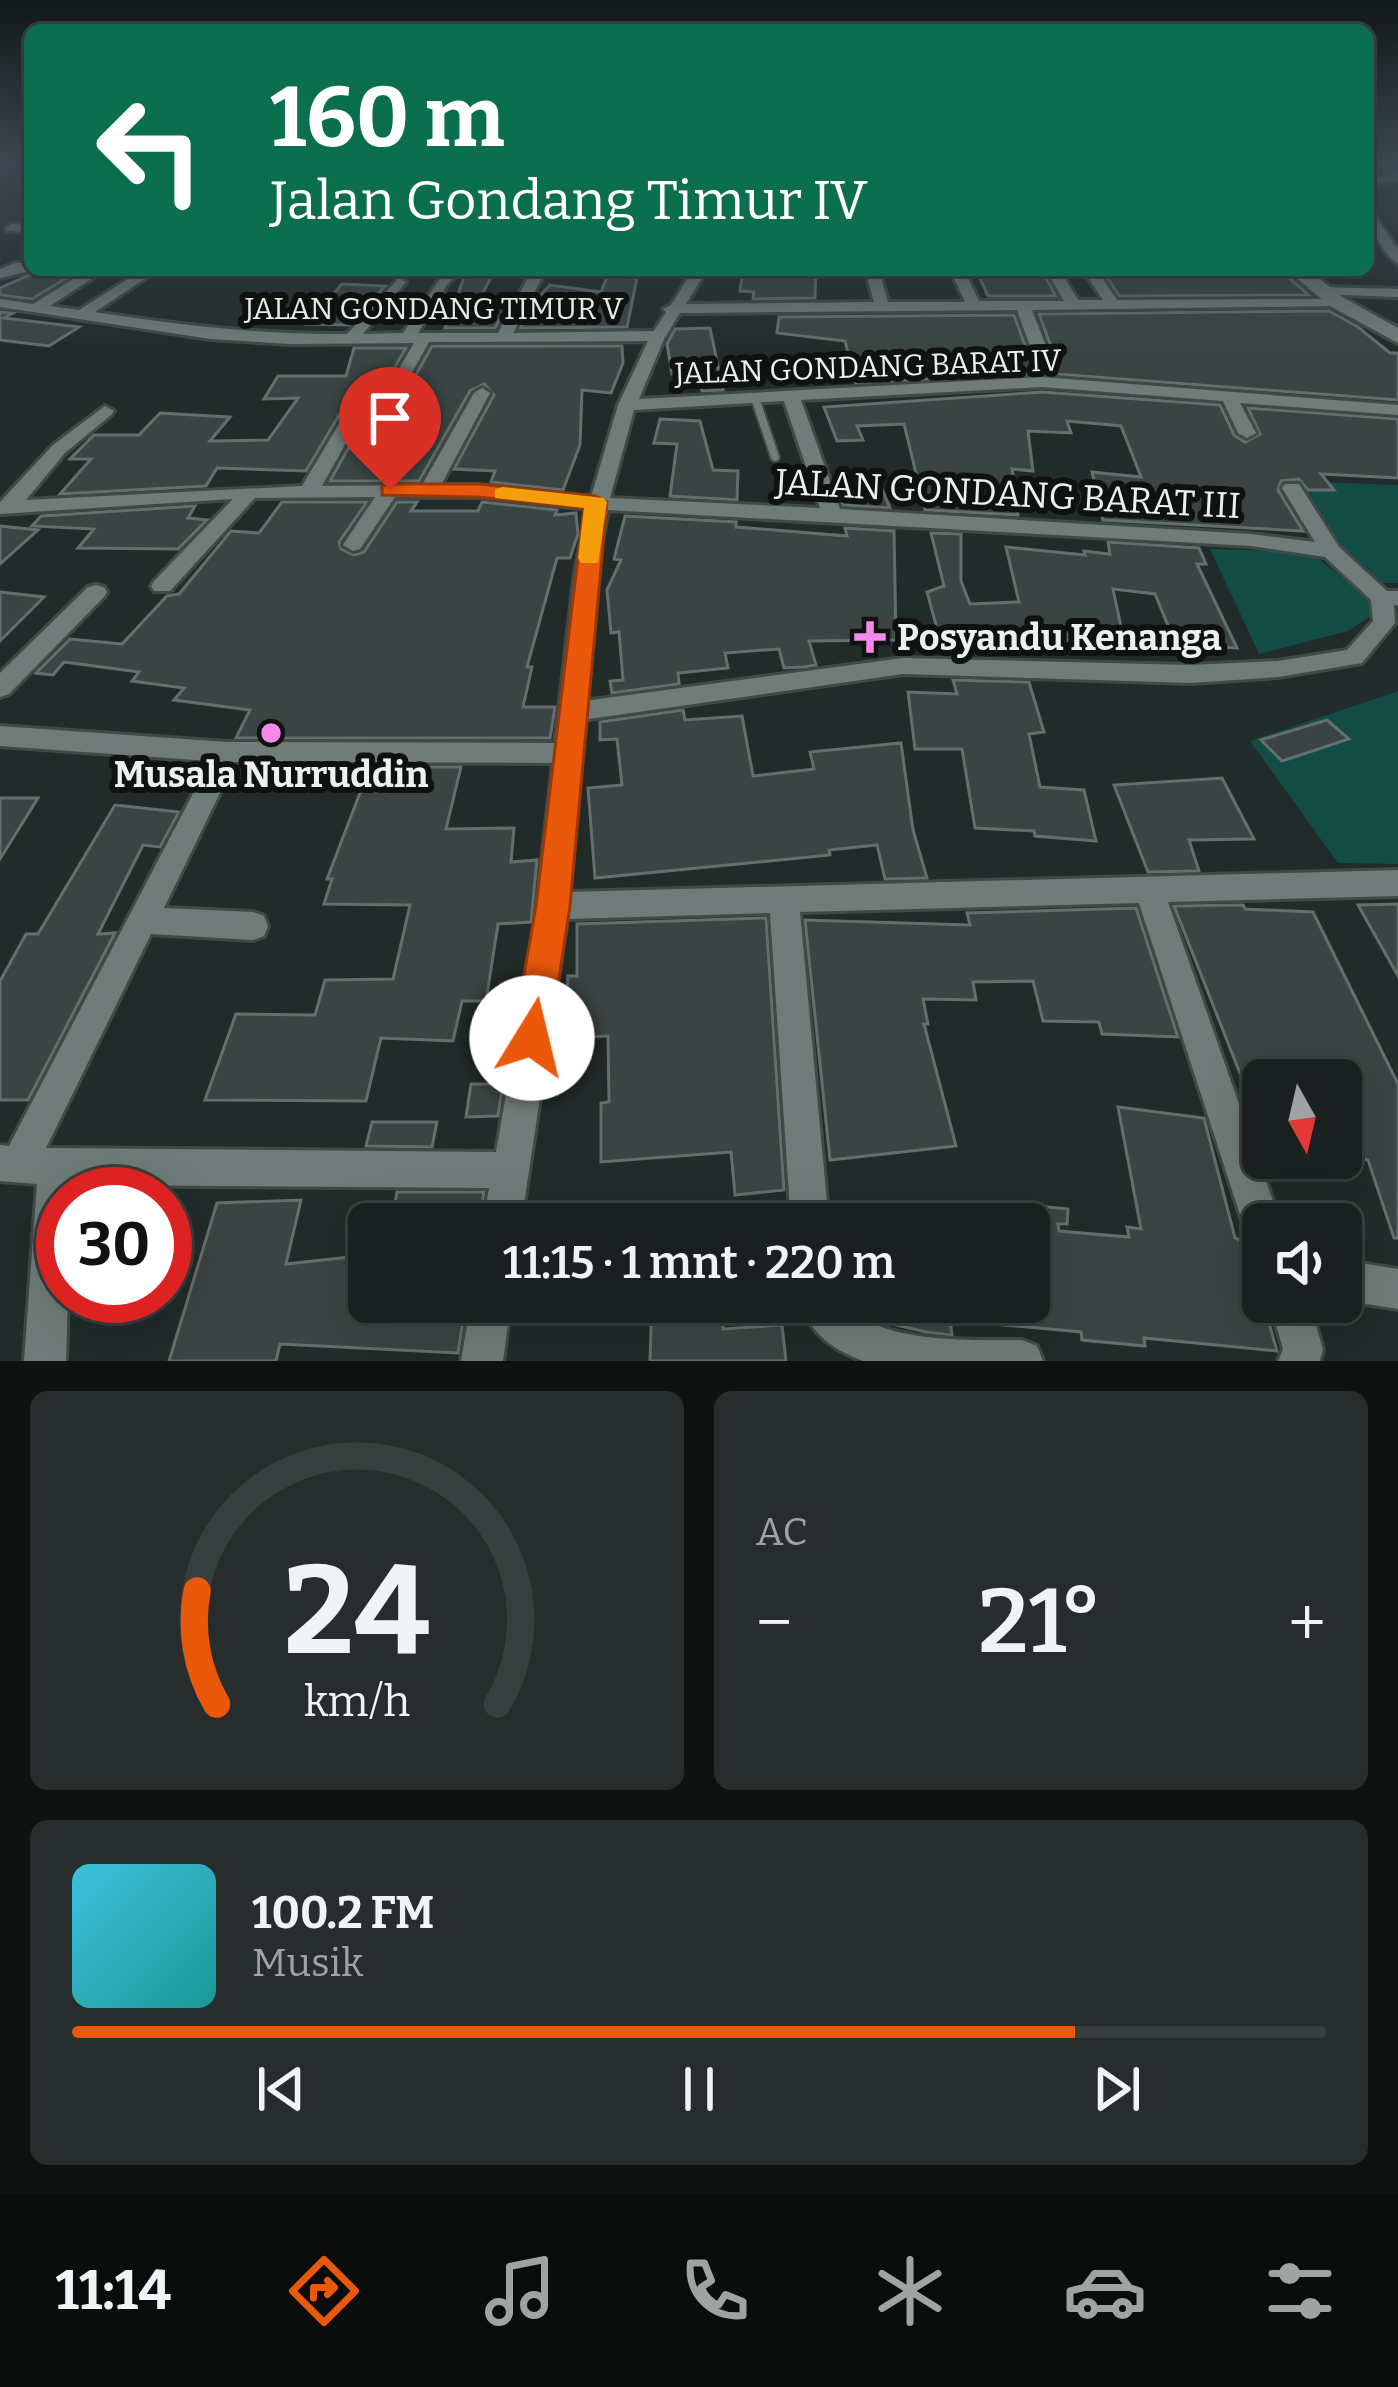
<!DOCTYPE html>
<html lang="id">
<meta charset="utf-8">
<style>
:root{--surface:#19201f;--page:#262d2c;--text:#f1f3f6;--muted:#9fa3a4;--line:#373e3d;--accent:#ea580c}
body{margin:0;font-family:Bitter,serif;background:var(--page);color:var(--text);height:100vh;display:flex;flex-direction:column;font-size:45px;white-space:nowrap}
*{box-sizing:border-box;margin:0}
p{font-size:39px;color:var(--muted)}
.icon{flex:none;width:66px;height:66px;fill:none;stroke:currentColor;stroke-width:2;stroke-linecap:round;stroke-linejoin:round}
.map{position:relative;height:1361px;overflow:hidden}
.drawer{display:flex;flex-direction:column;gap:30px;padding:30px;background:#0e1211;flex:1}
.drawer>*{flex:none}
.top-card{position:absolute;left:24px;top:24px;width:1350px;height:252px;border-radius:18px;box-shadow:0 12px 48px #0002,0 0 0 3px var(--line);background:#0b6e4f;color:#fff;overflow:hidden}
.needle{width:78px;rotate:172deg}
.tools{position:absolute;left:1242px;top:1059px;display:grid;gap:24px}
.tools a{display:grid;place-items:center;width:120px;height:120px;border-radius:18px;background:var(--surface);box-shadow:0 12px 48px #0002,0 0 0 3px var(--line);font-size:60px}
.speed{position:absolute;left:36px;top:1167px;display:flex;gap:24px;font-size:60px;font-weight:700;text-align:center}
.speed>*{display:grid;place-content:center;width:156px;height:156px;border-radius:50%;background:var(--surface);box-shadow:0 12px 48px #0002,0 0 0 3px var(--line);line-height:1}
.speed .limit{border:18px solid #d22;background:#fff;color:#111}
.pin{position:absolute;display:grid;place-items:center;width:102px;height:102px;color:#fff;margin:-123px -51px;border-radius:50% 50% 50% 0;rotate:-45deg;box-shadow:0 0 12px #0007}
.pin .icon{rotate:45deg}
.me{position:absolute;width:132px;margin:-66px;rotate:9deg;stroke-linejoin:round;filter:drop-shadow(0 0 9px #0008)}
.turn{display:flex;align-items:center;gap:42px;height:252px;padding:0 48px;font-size:54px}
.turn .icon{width:156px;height:156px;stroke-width:2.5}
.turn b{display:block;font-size:84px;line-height:102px}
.big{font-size:90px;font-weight:600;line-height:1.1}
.drawer .card{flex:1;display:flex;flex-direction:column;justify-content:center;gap:18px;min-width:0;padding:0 42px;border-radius:18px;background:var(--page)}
.drawer .dial{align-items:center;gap:0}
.dial svg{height:312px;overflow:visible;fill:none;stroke:var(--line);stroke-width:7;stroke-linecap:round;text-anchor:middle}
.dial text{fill:var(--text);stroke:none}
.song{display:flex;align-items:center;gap:36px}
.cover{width:144px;height:144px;border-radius:18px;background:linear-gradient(135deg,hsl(190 70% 55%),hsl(180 70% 35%))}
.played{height:12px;border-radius:6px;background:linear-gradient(90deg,var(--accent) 80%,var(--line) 80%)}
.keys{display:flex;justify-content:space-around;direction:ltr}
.heat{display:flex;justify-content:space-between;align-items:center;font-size:66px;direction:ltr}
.drawer .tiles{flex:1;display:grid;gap:30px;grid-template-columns:1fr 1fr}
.card:last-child{grid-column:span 2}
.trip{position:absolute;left:348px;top:1203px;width:702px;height:120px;border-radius:18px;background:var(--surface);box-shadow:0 12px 48px #0002,0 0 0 3px var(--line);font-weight:600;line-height:120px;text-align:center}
.tab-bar{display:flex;height:192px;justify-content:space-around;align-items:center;background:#0a0d0c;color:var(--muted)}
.tab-bar .icon{width:84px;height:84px}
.tab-bar .on{color:var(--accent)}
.tab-bar b{font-size:54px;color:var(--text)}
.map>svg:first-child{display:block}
.green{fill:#124c44}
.building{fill:#3a4543;stroke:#636f6d;stroke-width:3}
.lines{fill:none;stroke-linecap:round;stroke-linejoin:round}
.service-casing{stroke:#404947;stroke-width:12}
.minor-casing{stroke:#404947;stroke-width:6}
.secondary-casing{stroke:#404947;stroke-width:6}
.service{stroke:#707c79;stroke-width:8}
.minor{fill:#707c79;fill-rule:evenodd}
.secondary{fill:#707c79;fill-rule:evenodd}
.route{fill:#ea580c;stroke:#983908;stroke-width:3}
.slow{fill:#f59e0b}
.poi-dot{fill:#f888e9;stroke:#0e1312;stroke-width:4.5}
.labels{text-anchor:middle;stroke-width:12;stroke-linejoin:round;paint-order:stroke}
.far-street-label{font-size:30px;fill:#ebf1f0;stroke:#0e1312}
.street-label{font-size:36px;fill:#ebf1f0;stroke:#0e1312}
.poi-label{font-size:36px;font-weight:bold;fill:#ebf1f0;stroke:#0e1312;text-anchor:start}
</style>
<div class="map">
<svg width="1398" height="1361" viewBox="0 0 1398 1361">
<rect width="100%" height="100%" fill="#212b29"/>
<!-- green -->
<g class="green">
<path d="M 1290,481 L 1398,485 L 1398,583 L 1380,583 L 1353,560 Z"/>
<path d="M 1210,549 L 1311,552 L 1381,609 L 1348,631 L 1259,654 Z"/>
<path d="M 1398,691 L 1398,864 L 1338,863 L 1250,741 Z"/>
</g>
<!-- building -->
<g class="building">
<path d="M 41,270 L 70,276 L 32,299 L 0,295 L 0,288 Z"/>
<path d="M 467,270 L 495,270 L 479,300 L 510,301 L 495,328 L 445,328 Z"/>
<path d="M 743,270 L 816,270 L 815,298 L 753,299 L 754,292 L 740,291 Z"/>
<path d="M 1026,270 L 1042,270 L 1056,296 L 988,296 L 977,272 Z"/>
<path d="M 1102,270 L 1246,270 L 1255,277 L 1287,276 L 1309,295 L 1119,296 Z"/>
<path d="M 607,277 L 637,278 L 627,327 L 520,328 L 536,300 L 550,285 L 601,292 Z"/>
<path d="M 342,284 L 385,286 L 349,325 L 307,324 Z"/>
<path d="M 1329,311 L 1358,327 L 1390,353 L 1398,353 L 1398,400 L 1042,373 L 856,383 L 845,341 L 777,333 L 779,317 L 1014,315 L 1026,348 L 1040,355 L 1050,344 L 1039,314 Z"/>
<path d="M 0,312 L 13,313 L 4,318 L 79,327 L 49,346 L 0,340 Z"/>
<path d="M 710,328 L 723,390 L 702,391 L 697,373 L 672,374 L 667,344 L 675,329 Z"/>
<path d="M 432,346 L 622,346 L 623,363 L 611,393 L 582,390 L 580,445 L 563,490 L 491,482 L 495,471 L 454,469 L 494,395 L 484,384 L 470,391 L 419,481 L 330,481 L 376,398 L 409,387 Z"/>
<path d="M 354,348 L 406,348 L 390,375 L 357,385 L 306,471 L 217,468 L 206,486 L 60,494 L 91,459 L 70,459 L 94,435 L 139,435 L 160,413 L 230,417 L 210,441 L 268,440 L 298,398 L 264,399 L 278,376 L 346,376 Z"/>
<path d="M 1042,392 L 1220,405 L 1234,435 L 1245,442 L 1260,434 L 1248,408 L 1398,419 L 1398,478 L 1321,474 L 1334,490 L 1308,490 L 1299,479 L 1281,481 L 1278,490 L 1303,531 L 1103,520 L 1092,472 L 1141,477 L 1121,426 L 1067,421 L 1071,433 L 1028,431 L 1033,471 L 1012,469 L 1018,515 L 925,510 L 904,424 L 857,426 L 863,440 L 837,441 L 824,407 Z"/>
<path d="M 660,419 L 700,421 L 713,470 L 738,471 L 737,500 L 670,496 L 677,444 L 654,443 Z"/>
<path d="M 880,484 L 890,508 L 843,505 L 836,485 Z"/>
<path d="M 282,502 L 367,502 L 339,542 L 341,549 L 354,555 L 364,552 L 397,502 L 417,502 L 411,511 L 478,511 L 482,502 L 557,510 L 555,515 L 576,513 L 578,534 L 570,558 L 557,558 L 527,667 L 532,667 L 523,707 L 555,707 L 550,738 L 236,738 L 250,710 L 174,700 L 184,688 L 132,681 L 139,672 L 64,662 L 53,675 L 36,673 L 70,639 L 122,644 L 167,596 L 179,594 L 231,531 L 259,533 Z"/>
<path d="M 195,506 L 188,518 L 207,520 L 178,549 L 78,548 L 94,529 L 32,526 L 41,516 Z"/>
<path d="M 625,516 L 736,522 L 736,527 L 847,536 L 845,528 L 894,531 L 896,640 L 809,641 L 816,665 L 804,667 L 784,668 L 779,649 L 725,653 L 728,668 L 678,673 L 679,684 L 612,693 L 610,681 L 623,680 L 619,632 L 611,633 L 607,590 L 621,560 L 614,559 Z"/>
<path d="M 0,526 L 38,530 L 0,564 Z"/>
<path d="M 931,533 L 961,534 L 961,581 L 970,604 L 1019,602 L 1006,547 L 1085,555 L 1084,551 L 1110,554 L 1108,542 L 1199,548 L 1206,564 L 1197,564 L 1237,648 L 1176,645 L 1155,594 L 1113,589 L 1124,641 L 1066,634 L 1068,641 L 940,640 L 927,592 L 944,586 Z"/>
<path d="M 0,592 L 44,597 L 0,641 Z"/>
<path d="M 953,680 L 1029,682 L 1044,732 L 1029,734 L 1040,787 L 1084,790 L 1096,841 L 1035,836 L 1034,831 L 975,828 L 962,749 L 915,749 L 908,692 L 957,694 Z"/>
<path d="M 683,710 L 685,720 L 742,716 L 753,776 L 814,769 L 810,752 L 901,743 L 913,830 L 927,878 L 885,879 L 877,845 L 829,850 L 830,855 L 595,878 L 588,788 L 622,785 L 617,739 L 600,740 L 600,722 Z"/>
<path d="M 1327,720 L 1349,739 L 1282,761 L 1261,740 Z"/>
<path d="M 370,767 L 461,767 L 446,829 L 514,828 L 511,862 L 537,860 L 531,922 L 498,924 L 486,1001 L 462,1001 L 453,1041 L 381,1038 L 366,1101 L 205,1100 L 236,1014 L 315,1015 L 325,980 L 393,979 L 410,905 L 324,904 L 332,879 L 327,879 Z"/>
<path d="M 1222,778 L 1254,839 L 1189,840 L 1199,871 L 1148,872 L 1114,785 Z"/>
<path d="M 0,798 L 38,798 L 0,859 Z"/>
<path d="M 115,805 L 179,812 L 160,847 L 143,845 L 98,934 L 115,933 L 28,1100 L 0,1100 L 0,981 L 26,934 L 38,934 Z"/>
<path d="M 1398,904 L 1398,976 L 1358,905 Z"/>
<path d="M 1243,905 L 1245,909 L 1313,912 L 1398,1084 L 1398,1238 L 1394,1238 L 1368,1160 L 1360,1158 L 1354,1131 L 1341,1131 L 1341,1080 L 1243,1081 L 1174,906 Z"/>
<path d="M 1136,908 L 1178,1037 L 1102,1034 L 1099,1022 L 1043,1021 L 1033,981 L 973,982 L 976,1000 L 923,999 L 928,1024 L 924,1024 L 956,1146 L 830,1160 L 805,920 L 970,925 L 967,913 Z"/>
<path d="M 766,918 L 784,1190 L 735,1195 L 731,1152 L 601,1162 L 601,1103 L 609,1102 L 608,1036 L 565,1038 L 568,976 L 577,976 L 577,924 Z"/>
<path d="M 471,1084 L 503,1084 L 498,1116 L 466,1117 Z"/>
<path d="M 1118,1107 L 1204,1118 L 1235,1238 L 1263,1250 L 1263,1302 L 1277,1351 L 1144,1338 L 1145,1346 L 1082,1340 L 1081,1332 L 950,1320 L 952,1335 L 926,1332 L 879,1321 L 854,1307 L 863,1307 L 863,1302 L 1029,1302 L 1029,1224 L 1000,1224 L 998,1202 L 1068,1209 L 1067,1224 L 1058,1224 L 1059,1231 L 1129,1237 L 1127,1227 L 1141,1229 Z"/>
<path d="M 372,1122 L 437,1122 L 432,1147 L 366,1146 Z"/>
<path d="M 397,1192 L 484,1192 L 479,1224 L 391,1224 Z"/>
<path d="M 301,1200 L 286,1264 L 369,1255 L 369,1302 L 466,1302 L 458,1353 L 280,1344 L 276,1361 L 169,1361 L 217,1203 Z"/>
<path d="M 652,1302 L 722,1302 L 723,1329 L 782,1325 L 786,1361 L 650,1361 Z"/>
</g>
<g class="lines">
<!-- service casing -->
<g class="service-casing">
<path id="service" d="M 755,398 L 775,457"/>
</g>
<!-- minor casing -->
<g class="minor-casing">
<g id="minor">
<path d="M 1398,174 L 1398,180 L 1368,185 L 1368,179 Z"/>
<path d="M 1368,206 L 1398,249 L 1398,264 C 1382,253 1368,226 1368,206 Z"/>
<path d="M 11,224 L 30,224 L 30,232 L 7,231 L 5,228 Z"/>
<path d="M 15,263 L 30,263 L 30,270 L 34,270 L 0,278 L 0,269 Z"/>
<path d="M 88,270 L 105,270 L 50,306 L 79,310 L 142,270 L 158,270 L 95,312 C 179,325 262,335 347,334 L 399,278 L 406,282 L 363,334 L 403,333 L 446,270 L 461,270 L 447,285 L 418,333 L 498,333 L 530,274 L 536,270 L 544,274 L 513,333 L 654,331 L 666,312 L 663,309 L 671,305 L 693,270 L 707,270 L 686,304 L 874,302 L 865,270 L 879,270 L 888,302 L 965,302 L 950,270 L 964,270 L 979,301 L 1064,301 L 1046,270 L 1060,270 L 1078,300 L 1103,300 L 1083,270 L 1097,270 L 1117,300 L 1342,299 L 1344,302 L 1337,306 L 1032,310 L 1046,346 L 1038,351 L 1030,346 L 1017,310 L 680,313 L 664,339 L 639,399 L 1042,377 L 1398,405 L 1398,415 L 1240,403 L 1256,433 L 1247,438 L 1238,433 L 1223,401 L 1042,387 L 801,400 L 840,509 L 1251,534 L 1315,542 L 1282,488 L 1285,484 L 1299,484 L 1339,547 L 1387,591 L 1398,591 L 1398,605 L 1394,605 L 1395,623 L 1362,663 L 1278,677 L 1191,683 L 903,674 L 582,720 L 569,892 L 1398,870 L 1398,896 L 1168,902 L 1281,1224 L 1263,1224 L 1263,1246 L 1250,1240 L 1244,1227 L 1139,903 L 800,912 L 829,1224 L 791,1224 L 770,913 L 567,919 L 521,1224 L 483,1224 L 489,1188 L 73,1185 L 73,1194 L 63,1194 L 63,1296 L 68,1296 L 66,1361 L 24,1361 L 37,1184 L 0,1181 L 0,1145 L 9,1146 L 210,761 L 0,746 L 0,726 L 227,742 L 555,743 L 575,572 L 588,509 L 478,497 L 395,497 L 360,549 L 353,551 L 343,545 L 375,497 L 255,498 L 170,591 L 154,591 L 151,586 L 154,581 L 233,499 L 0,514 L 0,502 L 53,445 L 105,406 L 114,411 L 111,415 L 65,453 L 26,500 L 302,486 L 361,387 L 393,379 L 414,343 L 290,344 L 211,339 L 0,307 L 0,299 L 33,304 ZM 648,341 L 618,405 L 591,497 L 478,485 L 441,485 L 490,393 L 482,388 L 474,393 L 422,485 L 322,486 L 373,394 L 405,385 L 429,342 ZM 784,401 L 820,508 L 610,498 L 634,410 ZM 608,510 L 1251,546 L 1325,557 L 1371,600 L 1373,621 L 1347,650 L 1278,661 L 1191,665 L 903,658 L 584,701 L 596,572 ZM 235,762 L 553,763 L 533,940 L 496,1152 L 46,1148 L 151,934 L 253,940 L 264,936 L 268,926 L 264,916 L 253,912 L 164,908 Z"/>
<path d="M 1321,287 L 1398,289 L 1398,297 L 1316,294 L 1316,288 Z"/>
<path d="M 96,585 L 104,587 L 107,592 L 104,597 L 9,694 L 0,697 L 0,673 L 88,587 Z"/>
<path d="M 1341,1260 L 1398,1269 L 1398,1309 L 1341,1300 Z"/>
<path d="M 471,1302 L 511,1302 L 503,1361 L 461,1361 Z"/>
<path d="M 799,1302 L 842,1302 C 876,1344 971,1340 1022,1340 L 1037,1346 L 1043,1361 L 863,1361 C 830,1348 813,1335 799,1302 Z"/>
<path d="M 1269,1302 L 1309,1302 L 1323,1349 L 1320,1361 L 1278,1361 L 1283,1349 Z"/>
</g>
</g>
<!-- secondary casing -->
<g class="secondary-casing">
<path id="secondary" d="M 1287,270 L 1308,270 L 1344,298 L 1398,328 L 1398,343 L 1330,306 Z"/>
</g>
<!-- service -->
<use href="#service" class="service"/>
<!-- minor -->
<use href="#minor" class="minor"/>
<!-- secondary -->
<use href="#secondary" class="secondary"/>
</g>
<!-- sky -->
<linearGradient id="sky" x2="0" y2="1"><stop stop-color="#121817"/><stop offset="0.46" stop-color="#3d4a54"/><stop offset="1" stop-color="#3d4a54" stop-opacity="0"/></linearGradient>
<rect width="1398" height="352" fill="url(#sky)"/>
<!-- route -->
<path class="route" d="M 390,484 L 478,484 L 596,496 L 607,502 L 570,906 L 550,1038 L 545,1051 L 532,1056 L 518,1051 L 513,1038 L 536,906 L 584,508 L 478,497 L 382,495 L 382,486 Z"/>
<!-- slow -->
<path class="slow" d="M 503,487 L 604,498 L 607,502 L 598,563 L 581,563 L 578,558 L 584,508 L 495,498 L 495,489 Z"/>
<!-- markers -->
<g class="poi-dot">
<path d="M864 619h12v12h12v12h-12v12h-12v-12h-12v-12h12z"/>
<circle cx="271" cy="733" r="12"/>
</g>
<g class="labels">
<!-- far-street labels -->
<g class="far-street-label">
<text x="434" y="319">JALAN GONDANG TIMUR V</text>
<text transform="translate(868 367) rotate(-2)" y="10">JALAN GONDANG BARAT IV</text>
</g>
<!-- street labels -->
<g class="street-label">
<text transform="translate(1008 493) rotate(3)" y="13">JALAN GONDANG BARAT III</text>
</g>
<!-- poi labels -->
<g class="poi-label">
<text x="897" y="650">Posyandu Kenanga</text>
<text x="271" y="787" text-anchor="middle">Musala Nurruddin</text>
</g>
</g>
</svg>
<div class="tools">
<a><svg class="needle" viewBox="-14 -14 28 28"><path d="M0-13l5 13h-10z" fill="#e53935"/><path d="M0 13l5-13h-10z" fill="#9fa3a4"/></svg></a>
<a><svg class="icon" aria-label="sound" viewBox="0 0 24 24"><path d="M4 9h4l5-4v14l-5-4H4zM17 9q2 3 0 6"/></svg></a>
</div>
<div class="speed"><div class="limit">30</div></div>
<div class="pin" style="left:390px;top:490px;background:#d93025"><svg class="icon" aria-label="arrive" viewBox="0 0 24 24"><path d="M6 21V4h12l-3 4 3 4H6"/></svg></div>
<svg class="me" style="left:532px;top:1038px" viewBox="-20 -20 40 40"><circle r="19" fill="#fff"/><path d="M0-13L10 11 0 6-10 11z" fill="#ea580c"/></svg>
<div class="trip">11:15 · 1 mnt · 220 m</div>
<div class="top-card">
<div class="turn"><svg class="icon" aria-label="left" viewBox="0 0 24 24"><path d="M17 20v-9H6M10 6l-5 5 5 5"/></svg><div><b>160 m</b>Jalan Gondang Timur IV</div></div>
</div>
</div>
<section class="drawer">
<div class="tiles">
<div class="card dial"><svg viewBox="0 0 100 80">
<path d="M14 69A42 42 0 1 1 86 69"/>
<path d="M14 69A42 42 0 0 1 9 40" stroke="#ea580c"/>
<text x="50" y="56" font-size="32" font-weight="700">24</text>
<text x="50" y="72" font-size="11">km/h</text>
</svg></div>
<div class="card"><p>AC</p>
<div class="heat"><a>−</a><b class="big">21°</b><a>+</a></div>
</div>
<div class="card">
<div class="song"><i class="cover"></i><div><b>100.2 FM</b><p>Musik</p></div></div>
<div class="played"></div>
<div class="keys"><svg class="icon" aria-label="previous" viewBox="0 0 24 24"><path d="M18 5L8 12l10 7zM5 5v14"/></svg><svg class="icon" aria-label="pause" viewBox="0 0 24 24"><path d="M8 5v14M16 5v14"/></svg><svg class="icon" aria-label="next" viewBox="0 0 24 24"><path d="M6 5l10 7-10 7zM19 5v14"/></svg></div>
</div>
</div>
</section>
<nav class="tab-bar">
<b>11:14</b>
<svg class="icon on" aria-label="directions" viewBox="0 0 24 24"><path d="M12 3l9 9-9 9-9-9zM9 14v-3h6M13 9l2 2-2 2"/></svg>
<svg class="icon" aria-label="music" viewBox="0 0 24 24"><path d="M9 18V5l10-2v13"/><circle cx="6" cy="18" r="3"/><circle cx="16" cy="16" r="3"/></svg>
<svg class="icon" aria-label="phone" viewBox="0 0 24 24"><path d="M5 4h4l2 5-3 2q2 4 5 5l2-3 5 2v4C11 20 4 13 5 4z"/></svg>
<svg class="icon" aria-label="climate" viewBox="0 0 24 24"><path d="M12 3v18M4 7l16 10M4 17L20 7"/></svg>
<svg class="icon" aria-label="car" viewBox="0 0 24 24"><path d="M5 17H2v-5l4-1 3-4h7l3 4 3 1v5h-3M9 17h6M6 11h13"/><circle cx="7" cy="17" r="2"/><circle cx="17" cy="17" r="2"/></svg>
<svg class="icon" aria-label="filters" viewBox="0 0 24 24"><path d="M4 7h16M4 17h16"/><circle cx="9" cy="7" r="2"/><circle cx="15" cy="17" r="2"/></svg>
</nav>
